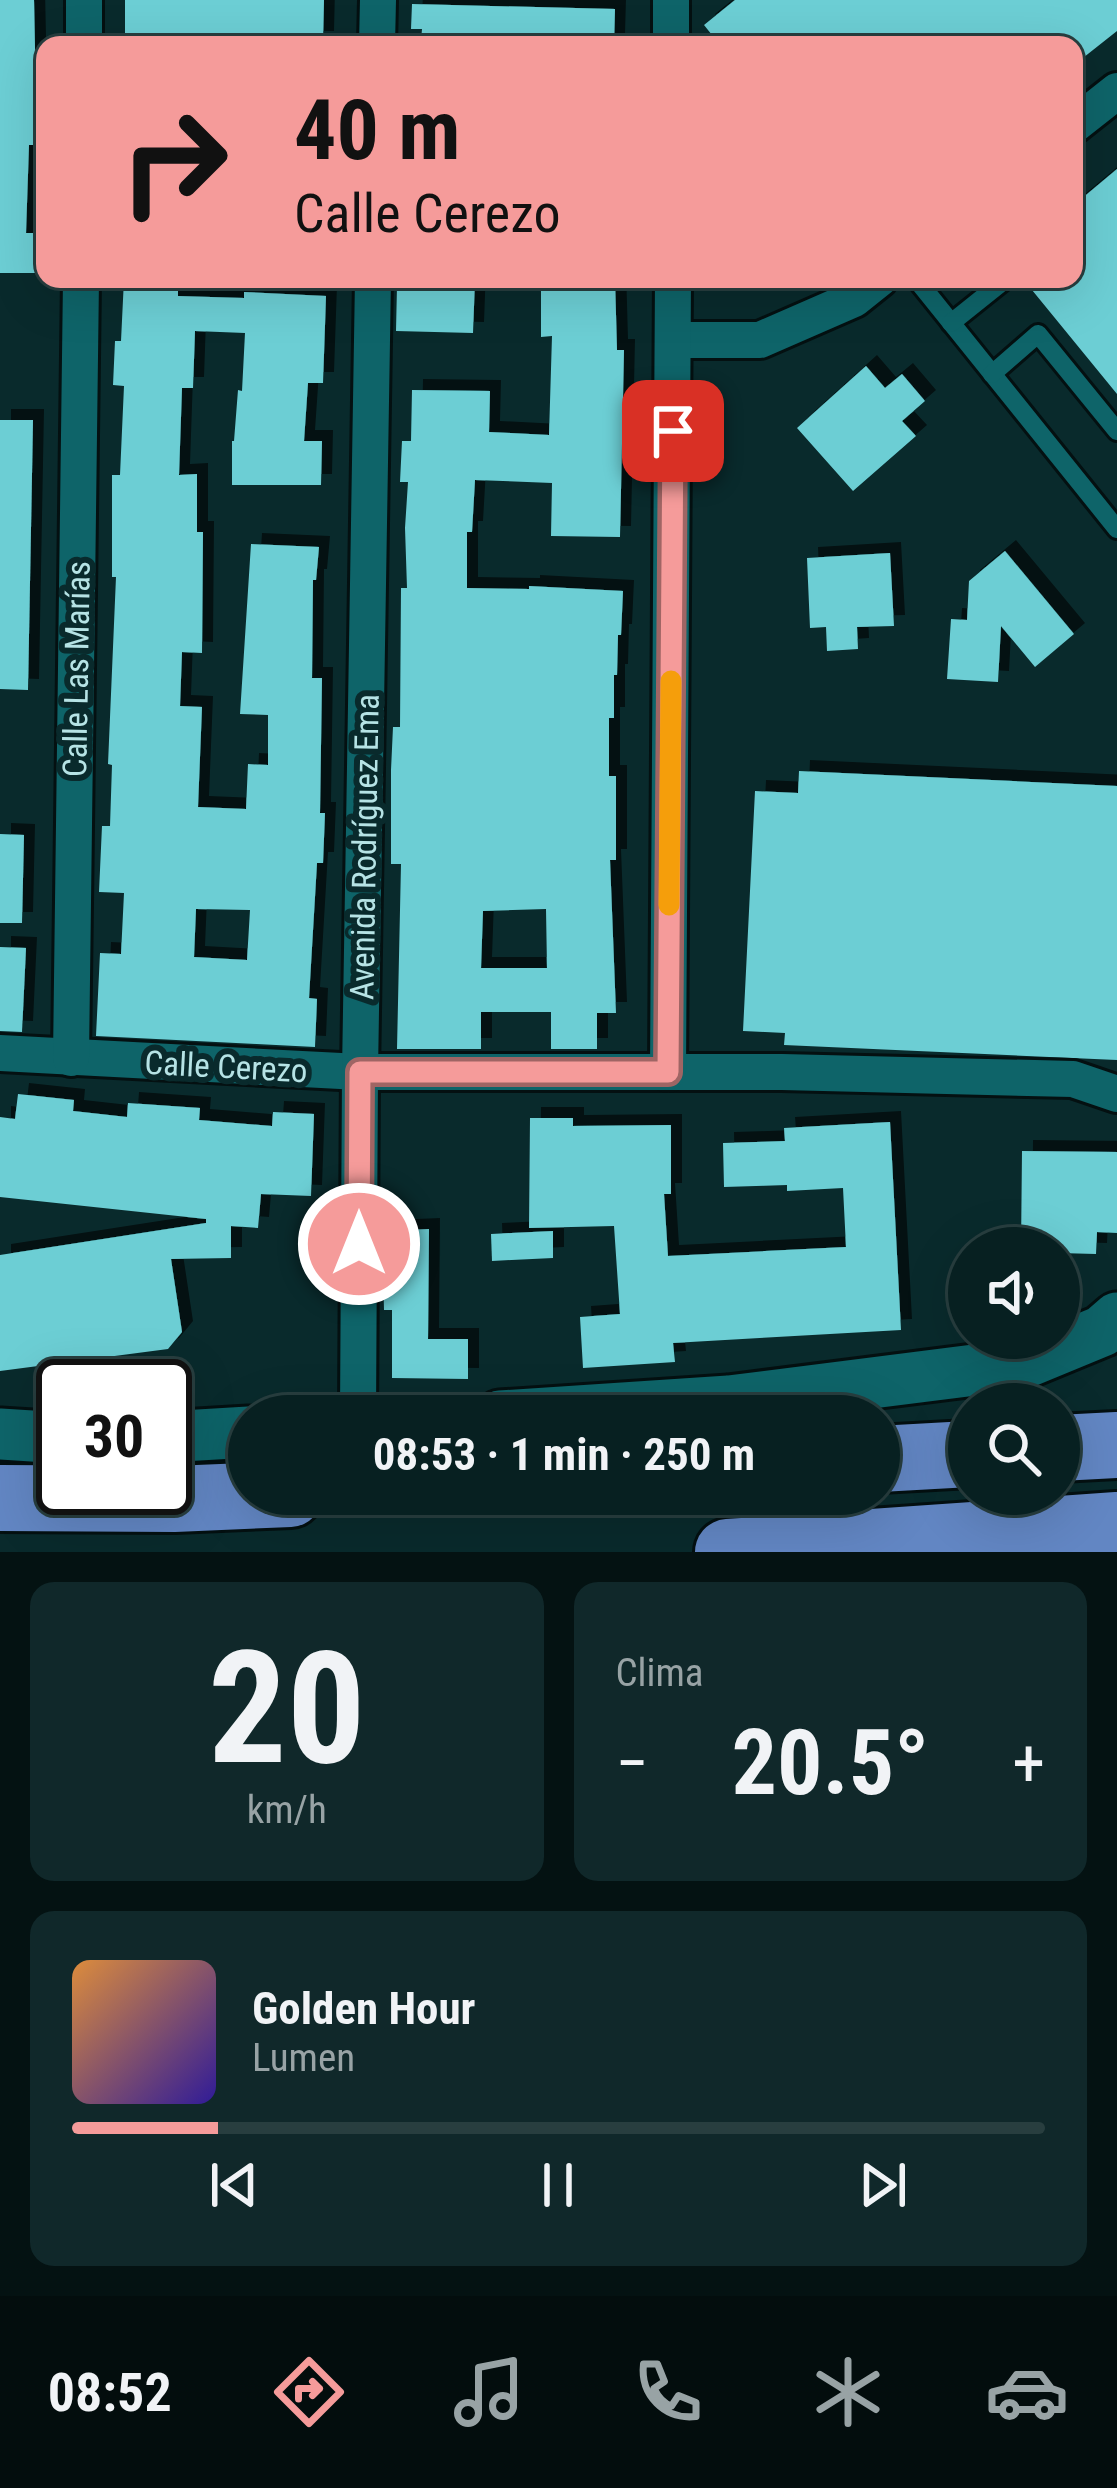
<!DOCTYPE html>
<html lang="es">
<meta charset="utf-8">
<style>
:root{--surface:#072021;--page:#10282a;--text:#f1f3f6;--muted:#98a3a5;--line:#283e3f;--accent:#f59b9a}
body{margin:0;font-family:"Roboto Condensed",sans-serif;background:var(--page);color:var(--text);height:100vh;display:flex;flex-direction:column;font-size:45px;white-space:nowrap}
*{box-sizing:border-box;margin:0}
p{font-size:39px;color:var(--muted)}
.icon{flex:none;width:66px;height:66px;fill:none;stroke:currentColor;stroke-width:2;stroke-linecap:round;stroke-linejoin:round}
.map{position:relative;height:1552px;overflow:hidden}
.drawer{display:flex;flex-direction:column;gap:30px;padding:30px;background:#041212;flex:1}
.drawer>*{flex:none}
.guide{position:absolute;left:36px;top:36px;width:1047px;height:252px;border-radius:24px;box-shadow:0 12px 48px #0002,0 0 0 3px var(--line);background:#f59b9a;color:#111;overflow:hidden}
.tools{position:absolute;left:948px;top:1227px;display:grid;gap:24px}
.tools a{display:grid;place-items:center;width:132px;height:132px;border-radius:50%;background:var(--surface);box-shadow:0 12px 48px #0002,0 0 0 3px var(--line);font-size:60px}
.speed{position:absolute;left:36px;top:1359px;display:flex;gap:24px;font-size:60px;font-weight:700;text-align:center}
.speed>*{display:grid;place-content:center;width:156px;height:156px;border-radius:50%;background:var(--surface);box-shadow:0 12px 48px #0002,0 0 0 3px var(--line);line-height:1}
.speed .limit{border:6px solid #111;border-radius:18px;background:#fff;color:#111}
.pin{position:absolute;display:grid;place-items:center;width:102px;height:102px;color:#fff;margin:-51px;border-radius:24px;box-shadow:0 6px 18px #0006}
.me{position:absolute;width:132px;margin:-66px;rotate:0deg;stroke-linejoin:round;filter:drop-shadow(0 0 9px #0008)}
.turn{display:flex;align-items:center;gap:42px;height:252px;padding:0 60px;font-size:54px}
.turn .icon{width:156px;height:156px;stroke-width:2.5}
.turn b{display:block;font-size:84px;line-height:102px}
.big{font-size:90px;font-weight:700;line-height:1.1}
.drawer .card{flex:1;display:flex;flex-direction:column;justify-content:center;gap:18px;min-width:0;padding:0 42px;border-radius:24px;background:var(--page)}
.drawer .dial{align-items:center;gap:0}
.dial b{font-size:156px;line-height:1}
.song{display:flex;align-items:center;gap:36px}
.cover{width:144px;height:144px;border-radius:18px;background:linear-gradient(135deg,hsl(30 70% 55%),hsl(250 70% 35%))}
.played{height:12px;border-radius:6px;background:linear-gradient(90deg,var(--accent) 15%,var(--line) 15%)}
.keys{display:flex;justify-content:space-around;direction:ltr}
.heat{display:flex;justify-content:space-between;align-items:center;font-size:66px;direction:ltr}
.drawer .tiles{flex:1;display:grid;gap:30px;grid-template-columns:1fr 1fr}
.card:last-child{grid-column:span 2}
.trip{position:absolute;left:228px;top:1395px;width:672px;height:120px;border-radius:60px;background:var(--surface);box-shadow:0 12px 48px #0002,0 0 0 3px var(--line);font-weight:700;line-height:120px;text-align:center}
.menu{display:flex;height:192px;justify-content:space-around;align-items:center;background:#030d0d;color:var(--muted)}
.menu .icon{width:84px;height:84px}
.menu .current{color:var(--accent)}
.menu b{font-size:54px;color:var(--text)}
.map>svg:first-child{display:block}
.building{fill:#6cced4;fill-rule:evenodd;filter:url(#shadow)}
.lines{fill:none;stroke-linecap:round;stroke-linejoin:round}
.lane-casing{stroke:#041011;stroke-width:24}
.street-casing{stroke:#041011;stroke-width:42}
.secondary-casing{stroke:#041011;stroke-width:57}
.highway-casing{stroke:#041011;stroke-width:72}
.lane{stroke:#0e6469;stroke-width:18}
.street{stroke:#0e6469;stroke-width:36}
.secondary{stroke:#0e6469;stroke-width:51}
.highway{stroke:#6286c3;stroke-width:66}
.route-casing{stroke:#9f6564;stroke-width:30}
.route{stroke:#f59b9a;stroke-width:21}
.slow{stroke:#f59e0b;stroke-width:21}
.labels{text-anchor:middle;stroke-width:12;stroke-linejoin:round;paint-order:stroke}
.street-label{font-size:33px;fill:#b6e3e5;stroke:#092a2c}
</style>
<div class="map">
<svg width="1117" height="1552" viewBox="0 0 1117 1552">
<defs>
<filter id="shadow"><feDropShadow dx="11" dy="-11" stdDeviation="0" flood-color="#0009"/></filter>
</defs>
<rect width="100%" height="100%" fill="#092a2c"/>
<!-- building -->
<g class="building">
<path d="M 0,0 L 34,0 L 37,145 L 29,145 L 26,233 L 39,233 L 39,273 L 0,273 Z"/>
<path d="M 125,0 L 324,0 L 323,42 L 213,40 L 213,45 L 125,45 Z"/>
<path d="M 735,0 L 1117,0 L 1117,31 L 1074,65 L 1074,45 L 720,45 L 704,25 Z"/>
<path d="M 412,4 L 615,9 L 614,45 L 512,45 L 421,41 L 422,29 L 411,29 Z"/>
<path d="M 1117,169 L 1117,394 L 1023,279 L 1074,279 L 1074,205 Z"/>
<path d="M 124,279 L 178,279 L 178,296 L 244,298 L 244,292 L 326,296 L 323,383 L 308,383 L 304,441 L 322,441 L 321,485 L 232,485 L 232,441 L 234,441 L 238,390 L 242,391 L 245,333 L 195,331 L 193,388 L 182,388 L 179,475 L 197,474 L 197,532 L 203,532 L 202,653 L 182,652 L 180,706 L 202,707 L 198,807 L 246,809 L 248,764 L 268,765 L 268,715 L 240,714 L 251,544 L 319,547 L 316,580 L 313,580 L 312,678 L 322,678 L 320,813 L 325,813 L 323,863 L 317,863 L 309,998 L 317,999 L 315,1047 L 96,1036 L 100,953 L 121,954 L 124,893 L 99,892 L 102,826 L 110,826 L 112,765 L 108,764 L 116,577 L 112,577 L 112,475 L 120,475 L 124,386 L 113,385 L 115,341 L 121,341 ZM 196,909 L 250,910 L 247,960 L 194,957 Z"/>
<path d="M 400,279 L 475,279 L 473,333 L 396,331 L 397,286 L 400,286 Z"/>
<path d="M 546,279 L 615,279 L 617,350 L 624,350 L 620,537 L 551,536 L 552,483 L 475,480 L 472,532 L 467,532 L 467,588 L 529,589 L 529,586 L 623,591 L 621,635 L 618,635 L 617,675 L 614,675 L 614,718 L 609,718 L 609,776 L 616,776 L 616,860 L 610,860 L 616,1013 L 597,1013 L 597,1049 L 551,1049 L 551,1012 L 481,1012 L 481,1049 L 397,1049 L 401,864 L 391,864 L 391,770 L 393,727 L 400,727 L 401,588 L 407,588 L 405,528 L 408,482 L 400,482 L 402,441 L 411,441 L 412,390 L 490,391 L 489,432 L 549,435 L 552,336 L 541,337 L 541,289 L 546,289 ZM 546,909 L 547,968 L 481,968 L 483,911 Z"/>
<path d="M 866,366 L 885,388 L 902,374 L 925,401 L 902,421 L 916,436 L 853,491 L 797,428 Z"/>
<path d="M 0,420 L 33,420 L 28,690 L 0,689 Z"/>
<path d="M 1005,551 L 1074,634 L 1035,667 L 1001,626 L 998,682 L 947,679 L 951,619 L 967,620 L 969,581 Z"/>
<path d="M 890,553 L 894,626 L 857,627 L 858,649 L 827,651 L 826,627 L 810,628 L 807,558 Z"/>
<path d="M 799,771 L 1117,786 L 1117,1060 L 784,1045 L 785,1033 L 743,1031 L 755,791 L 798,793 Z"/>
<path d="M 0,834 L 24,835 L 22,923 L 0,923 Z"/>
<path d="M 0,947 L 26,948 L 22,1032 L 0,1031 Z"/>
<path d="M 18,1094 L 74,1100 L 73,1111 L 127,1117 L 128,1103 L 200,1108 L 199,1120 L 272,1126 L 273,1112 L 314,1114 L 311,1196 L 261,1194 L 258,1228 L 231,1226 L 231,1258 L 171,1259 L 182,1332 L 168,1349 L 0,1371 L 0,1255 L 206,1223 L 206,1219 L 0,1197 L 0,1117 L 15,1119 Z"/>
<path d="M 530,1118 L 573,1118 L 573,1126 L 671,1125 L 671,1194 L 664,1194 L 668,1256 L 846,1247 L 843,1188 L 787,1191 L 787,1185 L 724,1187 L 723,1143 L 785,1141 L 784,1128 L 890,1122 L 901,1330 L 673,1343 L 675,1362 L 583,1368 L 580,1317 L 620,1314 L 614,1226 L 529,1228 Z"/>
<path d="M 1022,1151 L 1117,1152 L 1117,1233 L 1097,1232 L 1096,1254 L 1059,1253 L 1059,1248 L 1021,1248 Z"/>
<path d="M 429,1229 L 428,1339 L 468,1339 L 468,1379 L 392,1378 L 392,1310 L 384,1310 L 382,1231 Z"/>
<path d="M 553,1231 L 553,1258 L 492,1261 L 491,1234 Z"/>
</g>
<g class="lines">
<!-- lane casing -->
<g class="lane-casing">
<g id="lane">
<path d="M 916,279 L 1117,529"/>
<path d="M 951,323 L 1006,279"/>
<path d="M 992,374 L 1038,334 L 1117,431"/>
</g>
</g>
<!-- street casing -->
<g class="street-casing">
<g id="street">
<path d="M 671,0 L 671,45"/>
<path d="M 84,45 L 84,0"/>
<path d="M 377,45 L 378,0"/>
<path d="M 1074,125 L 1117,91"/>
<path d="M 674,340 L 760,340 L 854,299 L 879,279"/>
<path d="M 0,1053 L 360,1072 L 782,1072 L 1073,1079 L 1117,1094"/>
<path d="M 71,1058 L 81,279"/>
<path d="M 668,1072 L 673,279"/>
<path d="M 358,1416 L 360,1072 L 373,279"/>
</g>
</g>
<!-- secondary casing -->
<g class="secondary-casing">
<g id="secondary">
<path d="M 500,1416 L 729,1401 L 1022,1364 L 1102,1331 L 1117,1318"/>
<path d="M 0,1434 L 63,1438"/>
<path d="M 165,1437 L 249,1432"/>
</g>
</g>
<!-- highway casing -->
<g class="highway-casing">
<g id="highway">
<path d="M 1059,1448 L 1117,1445"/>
<path d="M 879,1459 L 969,1454"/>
<path d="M 0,1498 L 174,1499 L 290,1494"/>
<path d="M 728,1552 L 1117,1525"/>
</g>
</g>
<!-- lane -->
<use href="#lane" class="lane"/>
<!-- street -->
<use href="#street" class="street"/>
<!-- secondary -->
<use href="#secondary" class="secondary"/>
<!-- highway -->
<use href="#highway" class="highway"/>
</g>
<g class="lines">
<!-- route casing -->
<g class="route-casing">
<path id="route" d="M 359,1244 L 360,1072 L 668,1072 L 673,431"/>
</g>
<!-- route -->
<use href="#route" class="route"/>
<!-- slow -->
<path class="slow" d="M 669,905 L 671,681"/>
</g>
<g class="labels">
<!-- street labels -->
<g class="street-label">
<text transform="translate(76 669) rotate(-89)" y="12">Calle Las Marías</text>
<text transform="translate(364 847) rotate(-89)" y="12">Avenida Rodríguez Ema</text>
<text transform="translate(226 1066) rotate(3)" y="12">Calle Cerezo</text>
</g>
</g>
</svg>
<div class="tools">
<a><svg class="icon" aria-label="sound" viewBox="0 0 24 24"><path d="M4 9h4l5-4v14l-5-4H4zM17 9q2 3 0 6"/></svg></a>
<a><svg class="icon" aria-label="search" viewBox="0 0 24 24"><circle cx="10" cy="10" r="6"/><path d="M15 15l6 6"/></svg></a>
</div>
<div class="speed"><div class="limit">30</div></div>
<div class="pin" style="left:673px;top:431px;background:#d93025"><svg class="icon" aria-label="arrive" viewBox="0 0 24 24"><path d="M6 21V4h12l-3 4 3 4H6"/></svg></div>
<svg class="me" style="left:359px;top:1244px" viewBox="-20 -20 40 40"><circle r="17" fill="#f59b9a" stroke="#fff" stroke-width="3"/><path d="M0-11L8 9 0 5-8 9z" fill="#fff"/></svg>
<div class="trip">08:53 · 1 min · 250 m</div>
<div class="guide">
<div class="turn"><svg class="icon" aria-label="right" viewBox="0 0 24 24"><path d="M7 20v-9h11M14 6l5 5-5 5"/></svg><div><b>40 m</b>Calle Cerezo</div></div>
</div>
</div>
<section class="drawer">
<div class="tiles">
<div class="card dial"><b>20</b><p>km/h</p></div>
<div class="card"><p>Clima</p>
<div class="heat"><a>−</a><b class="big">20.5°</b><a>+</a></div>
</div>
<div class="card">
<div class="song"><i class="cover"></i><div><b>Golden Hour</b><p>Lumen</p></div></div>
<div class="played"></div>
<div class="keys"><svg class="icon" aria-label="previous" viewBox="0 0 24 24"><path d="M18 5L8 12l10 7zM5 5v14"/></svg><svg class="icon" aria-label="pause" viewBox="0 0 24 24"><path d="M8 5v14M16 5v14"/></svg><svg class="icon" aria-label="next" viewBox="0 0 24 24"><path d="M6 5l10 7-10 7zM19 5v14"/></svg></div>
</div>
</div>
</section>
<nav class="menu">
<b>08:52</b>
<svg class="icon current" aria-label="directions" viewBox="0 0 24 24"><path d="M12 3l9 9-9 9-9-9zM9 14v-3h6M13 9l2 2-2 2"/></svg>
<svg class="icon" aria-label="music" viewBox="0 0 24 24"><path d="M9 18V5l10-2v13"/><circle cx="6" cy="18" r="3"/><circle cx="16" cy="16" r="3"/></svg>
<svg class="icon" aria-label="phone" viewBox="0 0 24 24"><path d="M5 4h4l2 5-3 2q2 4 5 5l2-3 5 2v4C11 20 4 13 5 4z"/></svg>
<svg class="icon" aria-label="climate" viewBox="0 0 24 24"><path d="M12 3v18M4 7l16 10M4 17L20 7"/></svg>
<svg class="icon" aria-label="car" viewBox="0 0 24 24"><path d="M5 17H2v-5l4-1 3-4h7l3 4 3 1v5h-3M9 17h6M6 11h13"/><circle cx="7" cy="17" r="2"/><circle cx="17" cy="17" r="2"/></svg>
</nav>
